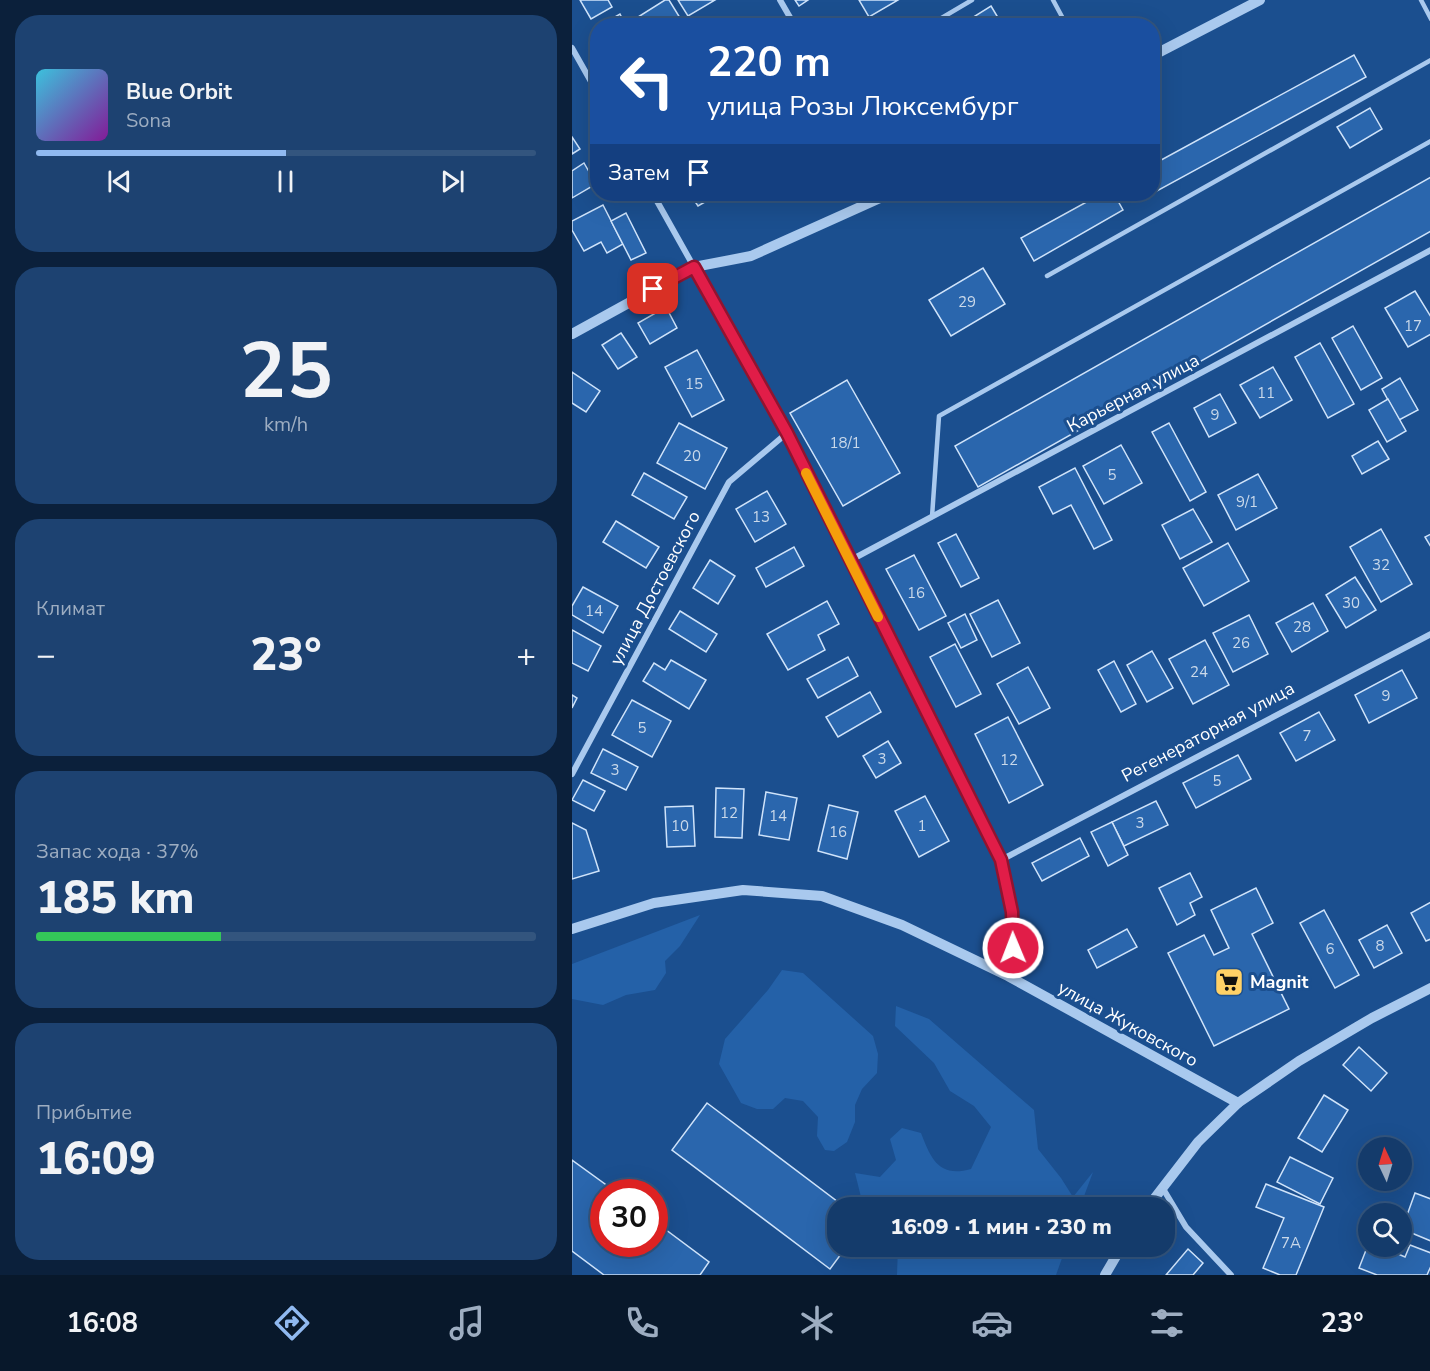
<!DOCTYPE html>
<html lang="ru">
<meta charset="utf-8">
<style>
:root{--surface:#143b6b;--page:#1d4271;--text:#f1f3f6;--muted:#9dadc1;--line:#33557e;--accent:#90b9f0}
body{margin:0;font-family:"Nunito Sans",sans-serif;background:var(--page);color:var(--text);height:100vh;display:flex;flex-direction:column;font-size:22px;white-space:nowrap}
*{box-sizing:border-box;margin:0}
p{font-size:20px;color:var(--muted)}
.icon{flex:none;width:33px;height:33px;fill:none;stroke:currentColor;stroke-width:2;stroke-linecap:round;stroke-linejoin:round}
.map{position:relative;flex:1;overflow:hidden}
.panel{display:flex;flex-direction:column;gap:15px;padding:15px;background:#0b203b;width:572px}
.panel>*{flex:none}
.banner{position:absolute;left:18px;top:18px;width:570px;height:183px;border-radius:24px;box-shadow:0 6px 24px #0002,0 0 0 2px var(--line);background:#1a4fa0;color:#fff;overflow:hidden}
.needle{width:39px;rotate:356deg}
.tools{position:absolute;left:786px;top:1137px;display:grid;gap:12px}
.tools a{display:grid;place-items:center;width:54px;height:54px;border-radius:50%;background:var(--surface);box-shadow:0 6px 24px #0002,0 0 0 2px var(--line);font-size:30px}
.speed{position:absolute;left:18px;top:1179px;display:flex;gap:12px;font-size:30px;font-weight:700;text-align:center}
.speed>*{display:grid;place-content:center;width:78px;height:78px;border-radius:50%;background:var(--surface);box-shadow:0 6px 24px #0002,0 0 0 2px var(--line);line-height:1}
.speed .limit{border:9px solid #d22;background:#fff;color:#111}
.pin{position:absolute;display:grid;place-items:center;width:51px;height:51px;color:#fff;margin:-26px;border-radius:12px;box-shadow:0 3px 9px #0006}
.me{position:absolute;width:66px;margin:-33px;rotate:359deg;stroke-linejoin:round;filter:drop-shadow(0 0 4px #0008)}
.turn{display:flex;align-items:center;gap:21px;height:126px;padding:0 18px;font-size:27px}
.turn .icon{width:78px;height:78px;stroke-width:2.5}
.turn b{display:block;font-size:42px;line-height:51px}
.then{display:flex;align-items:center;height:57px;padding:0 18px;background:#0003;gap:12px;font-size:22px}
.big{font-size:45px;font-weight:800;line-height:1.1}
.panel .card{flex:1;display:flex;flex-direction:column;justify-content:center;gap:9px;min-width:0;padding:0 21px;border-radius:24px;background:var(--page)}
.panel .dial{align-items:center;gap:0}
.dial b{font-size:78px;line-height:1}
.song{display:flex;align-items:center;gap:18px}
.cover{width:72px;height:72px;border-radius:9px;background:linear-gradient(135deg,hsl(190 70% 55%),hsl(290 70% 35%))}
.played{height:6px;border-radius:3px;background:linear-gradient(90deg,var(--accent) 50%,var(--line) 50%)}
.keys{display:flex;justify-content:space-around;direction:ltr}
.heat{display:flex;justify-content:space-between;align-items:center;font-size:33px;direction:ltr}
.charge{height:9px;border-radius:4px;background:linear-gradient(90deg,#34c759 37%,var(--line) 0)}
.trip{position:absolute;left:255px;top:1197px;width:348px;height:60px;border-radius:24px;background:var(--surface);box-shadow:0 6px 24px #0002,0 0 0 2px var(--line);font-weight:800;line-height:60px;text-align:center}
.tab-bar{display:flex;height:96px;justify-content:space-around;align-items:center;background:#08182b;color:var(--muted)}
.tab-bar .icon{width:42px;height:42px}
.tab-bar .selected{color:var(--accent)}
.tab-bar b{font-size:27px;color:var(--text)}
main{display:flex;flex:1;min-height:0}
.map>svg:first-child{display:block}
.green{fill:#2461a8}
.building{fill:#2a66ad;stroke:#cfe3fa;stroke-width:1.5}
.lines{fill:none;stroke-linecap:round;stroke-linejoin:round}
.service{stroke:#a9c9ee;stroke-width:4.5}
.minor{stroke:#a9c9ee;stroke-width:6}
.tertiary{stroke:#a9c9ee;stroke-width:10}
.route-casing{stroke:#92132f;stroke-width:15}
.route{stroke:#e11d48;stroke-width:10}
.slow{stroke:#f59e0b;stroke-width:10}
.labels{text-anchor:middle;stroke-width:6;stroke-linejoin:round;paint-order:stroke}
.number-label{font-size:15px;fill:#cad9ea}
.street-label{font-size:18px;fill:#fff;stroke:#1b4f8f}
.poi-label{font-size:18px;font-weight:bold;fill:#fff;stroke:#1b4f8f;text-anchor:start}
</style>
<main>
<section class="panel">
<div class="card">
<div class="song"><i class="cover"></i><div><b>Blue Orbit</b><p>Sona</p></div></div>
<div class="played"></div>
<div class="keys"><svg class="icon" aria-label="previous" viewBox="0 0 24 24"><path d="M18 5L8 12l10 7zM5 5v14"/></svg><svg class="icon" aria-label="pause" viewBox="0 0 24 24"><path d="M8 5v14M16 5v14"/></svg><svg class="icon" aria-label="next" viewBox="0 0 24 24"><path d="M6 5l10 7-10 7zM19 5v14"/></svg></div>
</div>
<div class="card dial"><b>25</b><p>km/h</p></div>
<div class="card"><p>Климат</p>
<div class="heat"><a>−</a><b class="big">23°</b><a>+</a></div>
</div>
<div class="card"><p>Запас хода · 37%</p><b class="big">185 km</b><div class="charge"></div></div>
<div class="card"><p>Прибытие</p><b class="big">16:09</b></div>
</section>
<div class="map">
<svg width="859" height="1275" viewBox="0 0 859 1275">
<rect width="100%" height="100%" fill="#1b4f8f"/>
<!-- green -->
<g class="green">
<path d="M 128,915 L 108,946 L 93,961 L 94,973 L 83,990 L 54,995 L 31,1005 L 0,999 L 0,964 Z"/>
<path d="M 210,970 L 231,973 L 301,1036 L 306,1054 L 305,1073 L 290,1089 L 283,1105 L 283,1122 L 275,1142 L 262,1151 L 253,1150 L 245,1136 L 246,1117 L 231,1101 L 213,1098 L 201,1109 L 185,1109 L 169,1103 L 147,1064 L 153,1039 L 196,990 Z"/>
<path d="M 324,1006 L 357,1019 L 462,1110 L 466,1149 L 489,1178 L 501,1197 L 521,1172 L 508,1207 L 299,1208 L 289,1197 L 283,1173 L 308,1177 L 324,1160 L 318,1139 L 330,1128 L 349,1133 C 359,1159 367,1178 399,1169 L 419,1127 L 402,1106 L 378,1091 L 362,1063 L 323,1026 Z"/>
<path d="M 326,1247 L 494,1247 L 484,1275 L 325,1275 Z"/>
</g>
<!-- building -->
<g class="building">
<path d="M 8,0 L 36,0 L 40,7 L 19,19 Z"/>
<path d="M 93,0 L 97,0 L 113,26 L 72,26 L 66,17 Z"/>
<path d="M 106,0 L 143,0 L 116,16 Z"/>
<path d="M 223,0 L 236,0 L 227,6 Z"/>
<path d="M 287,0 L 326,0 L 297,17 Z"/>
<path d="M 419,6 L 431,26 L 387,26 Z"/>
<path d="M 48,14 L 54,26 L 27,26 Z"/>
<path d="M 782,55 L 794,77 L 572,198 L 570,194 L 580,194 L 580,165 Z"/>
<path d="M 798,108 L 810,129 L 778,148 L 765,127 Z"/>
<path d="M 0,137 L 8,149 L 0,154 Z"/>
<path d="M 12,163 L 24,184 L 0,198 L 0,171 Z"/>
<path d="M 859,177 L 859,231 L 406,487 L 383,446 Z"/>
<path d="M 118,194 L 144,194 L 145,195 L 126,206 Z"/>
<path d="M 154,194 L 172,194 L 158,201 Z"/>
<path d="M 529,194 L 542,194 L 551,210 L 462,261 L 449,238 Z"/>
<path d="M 31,205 L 51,244 L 35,253 L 29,242 L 12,251 L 0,230 L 0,221 Z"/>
<path d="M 54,213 L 74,253 L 59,260 L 39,221 Z"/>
<path d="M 411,268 L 433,304 L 379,336 L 357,300 Z"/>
<path d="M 843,291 L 859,317 L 859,334 L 836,347 L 813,308 Z"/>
<path d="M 94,307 L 105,328 L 78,344 L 66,323 Z"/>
<path d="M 781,326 L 810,378 L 789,390 L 760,338 Z"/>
<path d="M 49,333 L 65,357 L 46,369 L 30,345 Z"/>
<path d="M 748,343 L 782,404 L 756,418 L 723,357 Z"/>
<path d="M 125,350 L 152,400 L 120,417 L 93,367 Z"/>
<path d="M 701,367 L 720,400 L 688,418 L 668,385 Z"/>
<path d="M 0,372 L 28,391 L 14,412 L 0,403 Z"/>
<path d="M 828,378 L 846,410 L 827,420 L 810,389 Z"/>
<path d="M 275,380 L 328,473 L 271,506 L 218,413 Z"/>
<path d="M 648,394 L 664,423 L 637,437 L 622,408 Z"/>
<path d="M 816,399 L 834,431 L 815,442 L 797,410 Z"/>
<path d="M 107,423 L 155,448 L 133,489 L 85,463 Z"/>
<path d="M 597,423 L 634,492 L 618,501 L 580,432 Z"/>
<path d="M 806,441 L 817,459 L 790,474 L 780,456 Z"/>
<path d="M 549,445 L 570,483 L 532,504 L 511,466 Z"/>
<path d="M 503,468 L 540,540 L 522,549 L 499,505 L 481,514 L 467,487 Z"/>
<path d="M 72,473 L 115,497 L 102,519 L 60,495 Z"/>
<path d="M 686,474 L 705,508 L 664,530 L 646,495 Z"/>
<path d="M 195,491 L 214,524 L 183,542 L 164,509 Z"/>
<path d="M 621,509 L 640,542 L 608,559 L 590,525 Z"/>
<path d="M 44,521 L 87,547 L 74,568 L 31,542 Z"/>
<path d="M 809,529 L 840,584 L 809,602 L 778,547 Z"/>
<path d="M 384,534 L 407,578 L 389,587 L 366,543 Z"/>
<path d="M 859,534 L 859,547 L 853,537 Z"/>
<path d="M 656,543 L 677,581 L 632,606 L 611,568 Z"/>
<path d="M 222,547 L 232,566 L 194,587 L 184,568 Z"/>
<path d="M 342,555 L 374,616 L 347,630 L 314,569 Z"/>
<path d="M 138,560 L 163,576 L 146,604 L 121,588 Z"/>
<path d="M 783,577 L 804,610 L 774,628 L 754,595 Z"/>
<path d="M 11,587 L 46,606 L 31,633 L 0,615 L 0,606 Z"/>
<path d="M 426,600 L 448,643 L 420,657 L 398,614 Z"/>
<path d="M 255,601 L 267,624 L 246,635 L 253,650 L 216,670 L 195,634 Z"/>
<path d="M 741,603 L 756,631 L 720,652 L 704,623 Z"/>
<path d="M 108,611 L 145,634 L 134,652 L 97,629 Z"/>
<path d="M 393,614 L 405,640 L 389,648 L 376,623 Z"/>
<path d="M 677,615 L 696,654 L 661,672 L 641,633 Z"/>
<path d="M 0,630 L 29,646 L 16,671 L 0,663 Z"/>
<path d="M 633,640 L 657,685 L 621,704 L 597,659 Z"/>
<path d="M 383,644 L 409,694 L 384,707 L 358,657 Z"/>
<path d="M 580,651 L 601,688 L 575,702 L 555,665 Z"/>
<path d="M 276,657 L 286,676 L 246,698 L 235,679 Z"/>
<path d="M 99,660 L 134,680 L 117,709 L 71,681 L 82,663 L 93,670 Z"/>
<path d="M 542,661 L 564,704 L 549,712 L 526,670 Z"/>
<path d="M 456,667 L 478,708 L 447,724 L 425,684 Z"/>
<path d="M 830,670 L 845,698 L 797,723 L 783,695 Z"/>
<path d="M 298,692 L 309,712 L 266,737 L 254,717 Z"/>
<path d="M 0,695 L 5,698 L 0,708 Z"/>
<path d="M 60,700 L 99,721 L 80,757 L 40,735 Z"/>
<path d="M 747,712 L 763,740 L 724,761 L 708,733 Z"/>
<path d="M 436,717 L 471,785 L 437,803 L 403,734 Z"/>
<path d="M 316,741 L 329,763 L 304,778 L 291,756 Z"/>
<path d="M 31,749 L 66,767 L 54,790 L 19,773 Z"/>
<path d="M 666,755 L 679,779 L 624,808 L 611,783 Z"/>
<path d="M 11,780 L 33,791 L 22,811 L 0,800 Z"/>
<path d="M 144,788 L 172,789 L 170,838 L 143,837 Z"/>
<path d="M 194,792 L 225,798 L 217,840 L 187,835 Z"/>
<path d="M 353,796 L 377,841 L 347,857 L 323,811 Z"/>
<path d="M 584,801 L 596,825 L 552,846 L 540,822 Z"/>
<path d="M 257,805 L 286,812 L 275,859 L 246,851 Z"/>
<path d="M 121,806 L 123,846 L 95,847 L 93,807 Z"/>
<path d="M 540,822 L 556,855 L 536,866 L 519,832 Z"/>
<path d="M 0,823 L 14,830 L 27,871 L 0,879 Z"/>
<path d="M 508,838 L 517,856 L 470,881 L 460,863 Z"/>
<path d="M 618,873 L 630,897 L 618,903 L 623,915 L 605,925 L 587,888 Z"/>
<path d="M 684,888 L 701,923 L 680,934 L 717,1009 L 642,1046 L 596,953 L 632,935 L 642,955 L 657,948 L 639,910 Z"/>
<path d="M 859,902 L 859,939 L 854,941 L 839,913 Z"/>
<path d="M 752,910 L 787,975 L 763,988 L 728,923 Z"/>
<path d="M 815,925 L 830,953 L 802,968 L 787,940 Z"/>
<path d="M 555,929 L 565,947 L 525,968 L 516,950 Z"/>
<path d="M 787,1047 L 815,1073 L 799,1091 L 771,1065 Z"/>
<path d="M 752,1095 L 776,1110 L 750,1152 L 726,1138 Z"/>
<path d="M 135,1103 L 274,1208 L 266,1208 L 266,1246 L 275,1246 L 258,1269 L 100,1150 Z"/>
<path d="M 718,1157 L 761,1178 L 748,1204 L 705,1182 Z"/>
<path d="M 0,1160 L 44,1192 L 32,1192 L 32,1244 L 82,1244 L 82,1221 L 137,1262 L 128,1275 L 32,1275 L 0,1251 Z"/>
<path d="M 694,1184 L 752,1207 L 724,1275 L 708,1275 L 691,1268 L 712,1218 L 684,1207 Z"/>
<path d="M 843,1193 L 859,1199 L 859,1241 L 830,1229 Z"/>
<path d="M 796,1245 L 808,1246 L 833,1257 L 838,1245 L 859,1253 L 859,1266 L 855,1275 L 805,1275 L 787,1268 Z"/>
<path d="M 616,1249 L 631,1263 L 621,1275 L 594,1275 Z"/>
</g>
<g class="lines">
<!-- service -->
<g class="service">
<path d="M 481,0 L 495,26"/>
<path d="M 849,0 L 859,19"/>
<path d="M 356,26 L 400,0"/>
<path d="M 475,276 L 859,60"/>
<path d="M 360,517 L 367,416 L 859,141"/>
</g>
<!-- minor -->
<g class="minor">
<path d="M 208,0 L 223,26"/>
<path d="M 0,48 L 26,94"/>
<path d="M 81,194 L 215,433 L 277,561 L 429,860 C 439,905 444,930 436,976"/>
<path d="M 277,561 L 859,250"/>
<path d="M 0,774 L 157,482 L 215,433"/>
<path d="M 429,860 L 859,634"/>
<path d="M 590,1187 L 614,1227 L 659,1275"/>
</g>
<!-- tertiary -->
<g class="tertiary">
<path d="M 580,56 L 688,0"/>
<path d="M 0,334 L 122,267 L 179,256 L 317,194"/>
<path d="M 0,929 L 82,903 L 171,890 L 250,896 L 330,925 L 436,976 L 666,1103"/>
<path d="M 575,1208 L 626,1142 L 666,1103 L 727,1061 L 800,1018 L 859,988"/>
<path d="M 533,1275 L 550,1246"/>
</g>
</g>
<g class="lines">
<!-- route casing -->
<g class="route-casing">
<path id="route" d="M 81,289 L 122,267 L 215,433 L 429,860 L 440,912 L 441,948"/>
</g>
<!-- route -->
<use href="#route" class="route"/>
<!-- slow -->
<path class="slow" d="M 234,473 L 306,617"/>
</g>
<!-- icons -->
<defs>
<g id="supermarket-square" transform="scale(1.5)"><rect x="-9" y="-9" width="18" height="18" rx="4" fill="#ffd166" stroke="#1b4f8f"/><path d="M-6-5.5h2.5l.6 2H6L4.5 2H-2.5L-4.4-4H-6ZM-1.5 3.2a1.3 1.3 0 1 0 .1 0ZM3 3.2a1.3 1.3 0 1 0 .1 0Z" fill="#111"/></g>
</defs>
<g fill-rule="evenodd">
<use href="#supermarket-square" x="657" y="982"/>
</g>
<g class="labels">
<!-- number labels -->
<g class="number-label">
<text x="395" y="307">29</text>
<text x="841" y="331">17</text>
<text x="122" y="389">15</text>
<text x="694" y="398">11</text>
<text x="643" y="420">9</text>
<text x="273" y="448">18/1</text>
<text x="120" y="461">20</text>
<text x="540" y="480">5</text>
<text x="675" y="507">9/1</text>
<text x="189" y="522">13</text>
<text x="809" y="570">32</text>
<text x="344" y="598">16</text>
<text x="779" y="608">30</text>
<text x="22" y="616">14</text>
<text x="730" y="632">28</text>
<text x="669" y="648">26</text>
<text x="627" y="677">24</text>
<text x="814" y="701">9</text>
<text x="70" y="733">5</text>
<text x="735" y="741">7</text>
<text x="310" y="764">3</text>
<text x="437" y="765">12</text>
<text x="43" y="775">3</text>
<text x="645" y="786">5</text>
<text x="157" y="818">12</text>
<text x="206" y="821">14</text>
<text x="568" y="828">3</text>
<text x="108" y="831">10</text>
<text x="350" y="831">1</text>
<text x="266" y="837">16</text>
<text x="808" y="951">8</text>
<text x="758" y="954">6</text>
<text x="719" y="1248">7А</text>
</g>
<!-- street labels -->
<g class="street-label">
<text transform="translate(561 393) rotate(-28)" y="6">Карьерная улица</text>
<text transform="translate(83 588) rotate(-62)" y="6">улица Достоевского</text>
<text transform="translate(636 732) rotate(-28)" y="6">Регенераторная улица</text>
<text transform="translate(556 1024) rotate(29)" y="6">улица Жуковского</text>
</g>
<!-- poi labels -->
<g class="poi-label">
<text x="678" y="988">Magnit</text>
</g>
</g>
</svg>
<div class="tools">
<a><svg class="needle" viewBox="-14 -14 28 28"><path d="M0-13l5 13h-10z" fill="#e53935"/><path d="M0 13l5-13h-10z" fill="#9dadc1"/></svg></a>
<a><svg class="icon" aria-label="search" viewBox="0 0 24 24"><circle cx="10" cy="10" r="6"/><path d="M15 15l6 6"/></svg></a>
</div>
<div class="speed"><div class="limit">30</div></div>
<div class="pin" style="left:81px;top:289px;background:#d93025"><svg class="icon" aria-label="arrive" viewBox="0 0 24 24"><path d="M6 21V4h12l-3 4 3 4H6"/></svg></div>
<svg class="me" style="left:441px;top:948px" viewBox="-20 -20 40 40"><circle r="17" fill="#e11d48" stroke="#fff" stroke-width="3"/><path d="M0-11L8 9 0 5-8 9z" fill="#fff"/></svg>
<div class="trip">16:09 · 1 мин · 230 m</div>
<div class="banner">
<div class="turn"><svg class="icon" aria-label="left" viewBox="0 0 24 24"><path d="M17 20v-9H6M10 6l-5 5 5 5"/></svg><div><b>220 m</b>улица Розы Люксембург</div></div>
<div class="then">Затем<svg class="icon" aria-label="arrive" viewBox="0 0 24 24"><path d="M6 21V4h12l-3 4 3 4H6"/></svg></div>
</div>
</div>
</main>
<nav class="tab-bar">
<b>16:08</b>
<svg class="icon selected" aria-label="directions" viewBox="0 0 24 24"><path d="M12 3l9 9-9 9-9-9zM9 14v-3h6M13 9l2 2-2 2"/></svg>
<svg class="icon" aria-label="music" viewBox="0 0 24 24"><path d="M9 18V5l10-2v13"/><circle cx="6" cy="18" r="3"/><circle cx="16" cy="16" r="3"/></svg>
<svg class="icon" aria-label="phone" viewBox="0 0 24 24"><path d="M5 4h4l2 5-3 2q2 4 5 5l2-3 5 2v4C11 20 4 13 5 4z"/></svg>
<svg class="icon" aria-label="climate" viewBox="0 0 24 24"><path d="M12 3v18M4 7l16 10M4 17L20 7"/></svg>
<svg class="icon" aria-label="car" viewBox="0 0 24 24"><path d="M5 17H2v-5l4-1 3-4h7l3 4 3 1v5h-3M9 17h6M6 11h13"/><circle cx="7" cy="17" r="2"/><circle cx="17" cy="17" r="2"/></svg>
<svg class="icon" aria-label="filters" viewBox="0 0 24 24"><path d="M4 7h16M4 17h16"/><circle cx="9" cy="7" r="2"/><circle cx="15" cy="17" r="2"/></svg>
<b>23°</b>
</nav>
